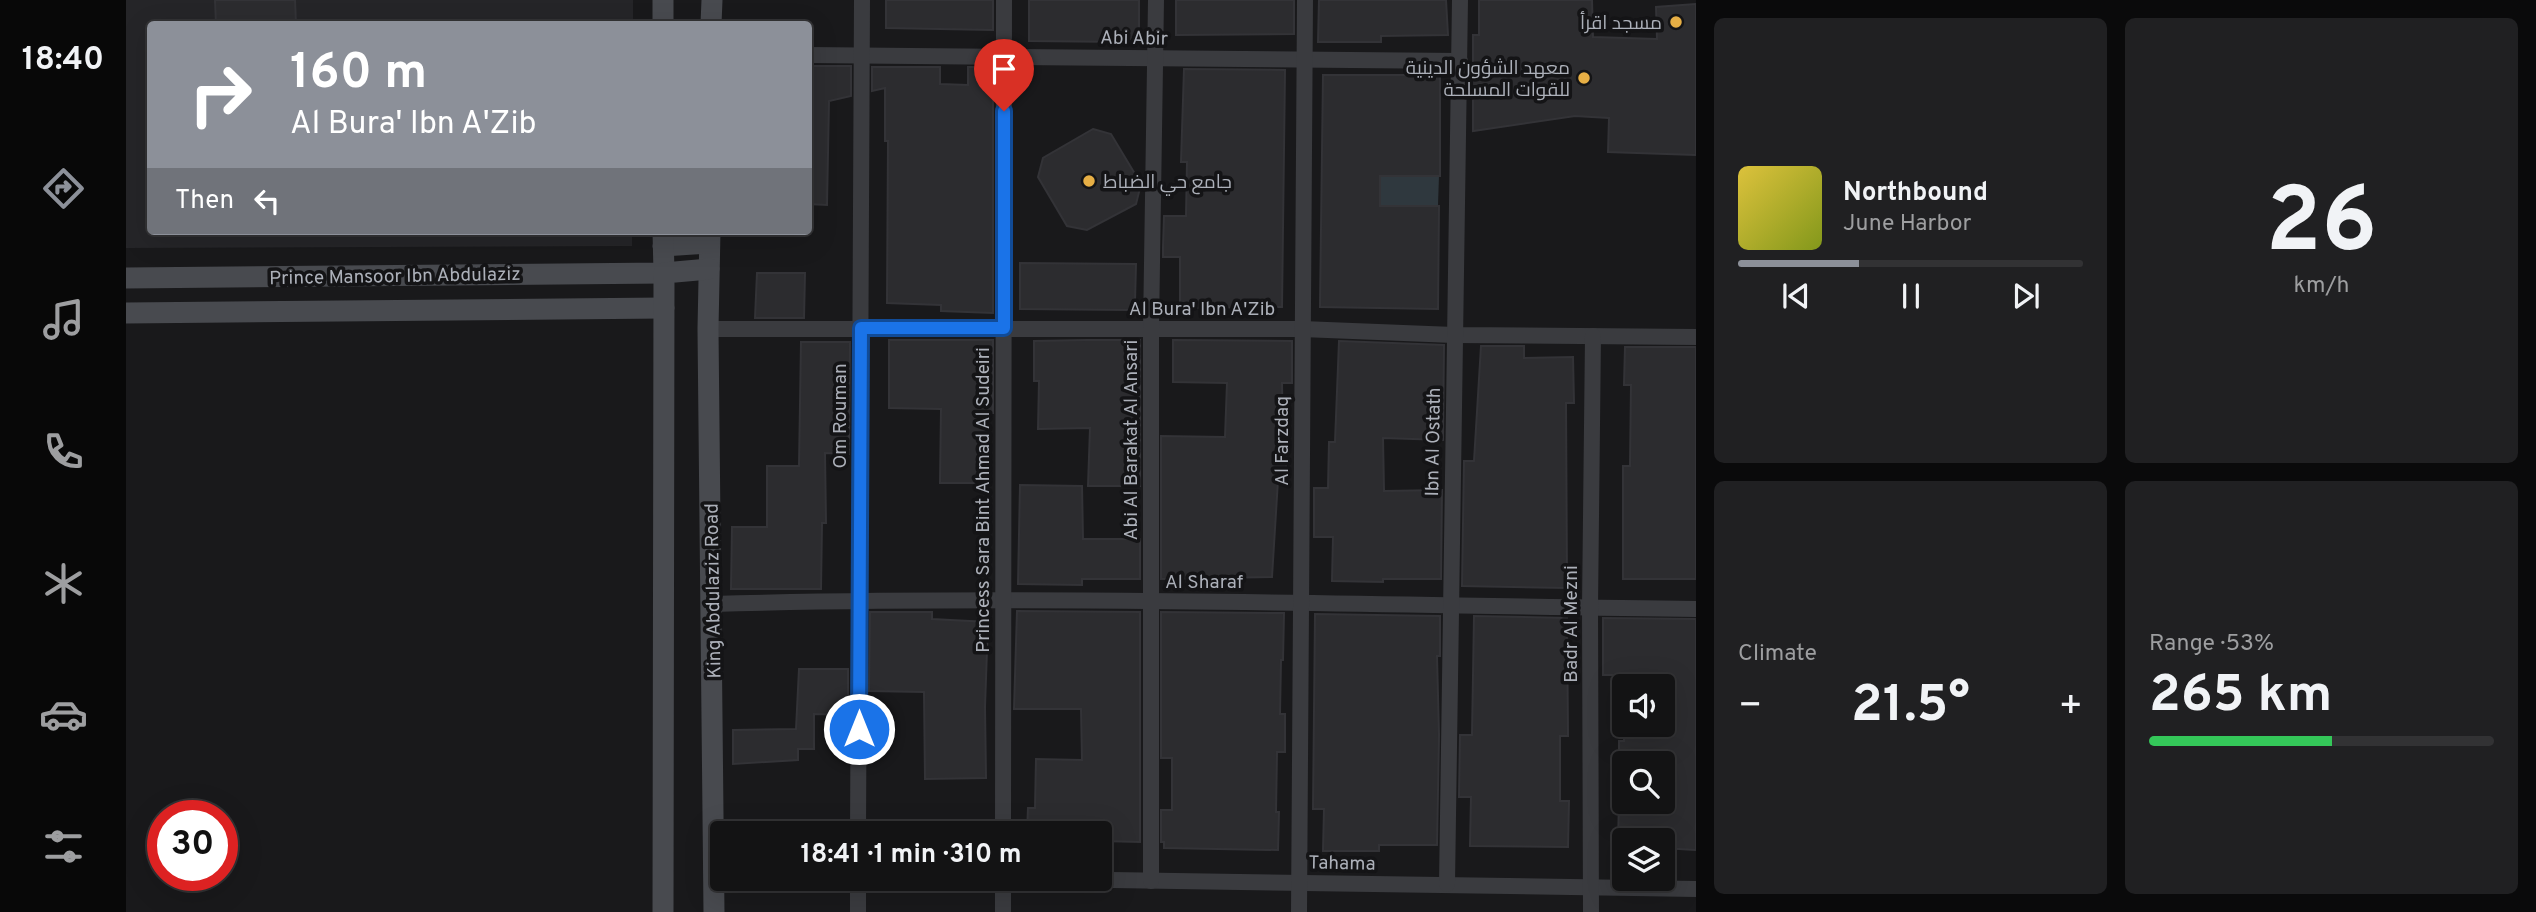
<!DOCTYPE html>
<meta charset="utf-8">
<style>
:root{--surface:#131314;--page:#202022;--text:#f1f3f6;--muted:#9d9ea0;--line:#323234;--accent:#8c9099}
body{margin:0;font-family:Overpass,Cairo,sans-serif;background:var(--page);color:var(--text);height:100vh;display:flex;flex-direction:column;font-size:26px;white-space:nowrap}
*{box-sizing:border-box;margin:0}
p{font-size:23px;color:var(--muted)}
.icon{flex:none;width:38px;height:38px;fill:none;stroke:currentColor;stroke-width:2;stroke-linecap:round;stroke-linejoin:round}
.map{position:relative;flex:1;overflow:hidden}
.sheet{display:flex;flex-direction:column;gap:18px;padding:18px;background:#0a0a0b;width:840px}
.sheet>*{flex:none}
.hud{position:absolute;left:21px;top:21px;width:665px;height:214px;border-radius:7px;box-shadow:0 7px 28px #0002,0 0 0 2px var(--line);background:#8c9099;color:#fff;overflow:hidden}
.controls{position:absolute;left:1486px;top:674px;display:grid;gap:14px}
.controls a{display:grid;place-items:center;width:63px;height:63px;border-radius:7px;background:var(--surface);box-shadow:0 7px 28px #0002,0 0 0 2px var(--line);font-size:35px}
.speed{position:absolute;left:21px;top:800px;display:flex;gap:14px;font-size:35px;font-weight:700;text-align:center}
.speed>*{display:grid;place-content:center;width:91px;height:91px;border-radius:50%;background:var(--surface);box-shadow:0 7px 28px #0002,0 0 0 2px var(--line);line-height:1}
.speed .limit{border:10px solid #d22;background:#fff;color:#111}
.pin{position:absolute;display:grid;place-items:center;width:60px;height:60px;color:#fff;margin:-72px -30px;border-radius:50% 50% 50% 0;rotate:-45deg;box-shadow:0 0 7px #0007}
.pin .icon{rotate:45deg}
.me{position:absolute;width:77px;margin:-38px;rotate:0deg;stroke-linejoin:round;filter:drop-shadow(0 0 5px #0008)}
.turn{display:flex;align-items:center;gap:24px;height:147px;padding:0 28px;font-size:32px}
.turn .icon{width:91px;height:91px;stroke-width:2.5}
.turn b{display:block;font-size:49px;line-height:60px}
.then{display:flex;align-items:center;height:66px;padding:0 28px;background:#0003;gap:14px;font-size:26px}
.big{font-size:52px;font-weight:700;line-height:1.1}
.sheet .card{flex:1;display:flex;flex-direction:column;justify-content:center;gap:10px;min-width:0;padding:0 24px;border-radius:10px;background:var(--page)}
.sheet .dial{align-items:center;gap:0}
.dial b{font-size:91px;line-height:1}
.song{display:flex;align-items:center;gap:21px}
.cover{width:84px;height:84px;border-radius:10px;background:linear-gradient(135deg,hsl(50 70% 55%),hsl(70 70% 35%))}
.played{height:7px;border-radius:4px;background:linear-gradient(90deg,var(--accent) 35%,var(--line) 35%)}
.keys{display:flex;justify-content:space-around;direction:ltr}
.heat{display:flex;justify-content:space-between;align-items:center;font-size:38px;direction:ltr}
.charge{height:10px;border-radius:5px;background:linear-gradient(90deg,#34c759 53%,var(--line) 0)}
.sheet .tiles{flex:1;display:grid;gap:18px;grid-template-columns:repeat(2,1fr)}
.trip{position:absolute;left:584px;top:821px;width:402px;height:70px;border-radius:7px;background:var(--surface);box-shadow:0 7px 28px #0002,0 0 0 2px var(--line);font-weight:700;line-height:70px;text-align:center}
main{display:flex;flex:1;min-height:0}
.tabs{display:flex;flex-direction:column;width:126px;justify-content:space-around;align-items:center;background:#080808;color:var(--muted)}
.tabs .icon{width:49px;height:49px}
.tabs .on{color:var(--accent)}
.tabs b{font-size:32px;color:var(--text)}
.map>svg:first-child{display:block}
.built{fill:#252528}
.water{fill:#2f383e}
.building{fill:#2c2c2f;stroke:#333337;stroke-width:2}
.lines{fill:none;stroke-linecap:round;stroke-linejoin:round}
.street{stroke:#3a3b3f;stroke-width:16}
.secondary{stroke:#484a4f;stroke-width:21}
.route-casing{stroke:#114b97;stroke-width:18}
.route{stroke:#1a73e8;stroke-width:12}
.poi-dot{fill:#e7af45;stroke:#141416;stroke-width:2.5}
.labels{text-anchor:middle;stroke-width:7;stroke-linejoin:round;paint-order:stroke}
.poi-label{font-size:19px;fill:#acb0b9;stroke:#141416;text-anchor:end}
.street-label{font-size:19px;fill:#acb0b9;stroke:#141416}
</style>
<main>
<nav class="tabs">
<b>18:40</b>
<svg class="icon on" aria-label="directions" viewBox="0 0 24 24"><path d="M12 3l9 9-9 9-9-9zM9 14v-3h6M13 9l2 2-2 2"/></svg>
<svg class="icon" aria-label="music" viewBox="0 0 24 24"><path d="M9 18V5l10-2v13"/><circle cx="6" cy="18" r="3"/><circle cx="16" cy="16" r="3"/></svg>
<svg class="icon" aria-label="phone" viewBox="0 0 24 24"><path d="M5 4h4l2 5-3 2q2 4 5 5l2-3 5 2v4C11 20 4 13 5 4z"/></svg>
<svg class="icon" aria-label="climate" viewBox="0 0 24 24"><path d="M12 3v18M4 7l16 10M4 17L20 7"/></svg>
<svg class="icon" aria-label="car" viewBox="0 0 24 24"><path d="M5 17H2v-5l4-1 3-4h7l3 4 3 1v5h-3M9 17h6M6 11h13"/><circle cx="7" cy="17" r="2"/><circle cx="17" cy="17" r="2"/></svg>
<svg class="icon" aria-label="filters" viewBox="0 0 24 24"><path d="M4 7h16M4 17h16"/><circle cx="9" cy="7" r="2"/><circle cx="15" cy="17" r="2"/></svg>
</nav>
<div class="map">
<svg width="1570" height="912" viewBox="0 0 1570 912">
<rect width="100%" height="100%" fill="#19191b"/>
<!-- built -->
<path class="built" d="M 0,0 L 507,0 L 507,24 L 24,24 L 24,231 L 506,231 L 506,246 L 0,248 Z"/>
<!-- water -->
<path class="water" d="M 1255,176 L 1313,176 L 1312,205 L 1255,205 Z"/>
<!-- building -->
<g class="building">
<path d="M 89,0 L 169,0 L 170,24 L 90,24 Z"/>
<path d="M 760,0 L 867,0 L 867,30 L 760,28 Z"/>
<path d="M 903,0 L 1013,0 L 1013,33 L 1000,42 L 903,41 Z"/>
<path d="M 1050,0 L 1168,0 L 1168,34 L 1050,35 Z"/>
<path d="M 1193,0 L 1320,0 L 1322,35 L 1255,36 L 1255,42 L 1192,42 Z"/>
<path d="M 1353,0 L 1466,0 L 1467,37 L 1531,39 L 1530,7 L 1570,4 L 1570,155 L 1482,152 L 1483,118 L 1449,116 L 1347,131 L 1347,35 L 1353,35 Z"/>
<path d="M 682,66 L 725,66 L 725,96 L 703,101 L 701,205 L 682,204 Z"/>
<path d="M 746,67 L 814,67 L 814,84 L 842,85 L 842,67 L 867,67 L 867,313 L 815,311 L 815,305 L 761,303 L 762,141 L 759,141 L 759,88 L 746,91 Z"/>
<path d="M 1058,69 L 1159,70 L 1156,307 L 1054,308 L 1054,257 L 1037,257 L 1037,247 L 1038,216 L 1060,216 L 1061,162 L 1055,162 Z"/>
<path d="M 1197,75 L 1314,75 L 1314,176 L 1254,176 L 1254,206 L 1313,206 L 1312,309 L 1194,307 Z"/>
<path d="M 967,129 L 985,134 L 1015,184 L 1010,204 L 961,230 L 941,226 L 912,177 L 917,158 Z"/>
<path d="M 894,263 L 1010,264 L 1009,302 L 1003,310 L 894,309 Z"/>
<path d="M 631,273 L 679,273 L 678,318 L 629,318 Z"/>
<path d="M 763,340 L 867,340 L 867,413 L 862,413 L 862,483 L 814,483 L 815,409 L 763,408 Z"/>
<path d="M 960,340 L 1014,340 L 1014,486 L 962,486 L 964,428 L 912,429 L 913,381 L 908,381 L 908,341 Z"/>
<path d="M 1047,340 L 1166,341 L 1166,383 L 1156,383 L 1157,441 L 1160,441 L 1160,480 L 1152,480 L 1146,577 L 1035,579 L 1035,436 L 1099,437 L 1101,383 L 1047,382 Z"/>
<path d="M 1213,341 L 1318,345 L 1317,440 L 1257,438 L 1258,491 L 1316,490 L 1315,579 L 1257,579 L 1257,582 L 1206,581 L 1207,537 L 1188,537 L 1188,488 L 1202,488 L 1203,442 L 1209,442 Z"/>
<path d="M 675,342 L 724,342 L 723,454 L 699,453 L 700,523 L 696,523 L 695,589 L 605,589 L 606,527 L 641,527 L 641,466 L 673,466 Z"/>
<path d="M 1355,346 L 1398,346 L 1398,358 L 1447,357 L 1448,403 L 1440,403 L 1441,588 L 1336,586 L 1338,461 L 1348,461 Z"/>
<path d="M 1499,347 L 1570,347 L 1570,579 L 1497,579 L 1497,466 L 1504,466 L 1505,385 L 1498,385 Z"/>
<path d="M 894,485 L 956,486 L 957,539 L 1014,539 L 1014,579 L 956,579 L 956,585 L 892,584 Z"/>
<path d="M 891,611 L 1014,612 L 1014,842 L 975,841 L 975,833 L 901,833 L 902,808 L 909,808 L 910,759 L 956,760 L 955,709 L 888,709 Z"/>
<path d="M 744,612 L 806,612 L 806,619 L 862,622 L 859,707 L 860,778 L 799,779 L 798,692 L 743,691 Z"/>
<path d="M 1035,612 L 1158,613 L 1157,660 L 1155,660 L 1154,714 L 1159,714 L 1159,752 L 1151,752 L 1150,812 L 1153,812 L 1152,850 L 1038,848 L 1038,842 L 1035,842 L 1035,810 L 1046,810 L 1046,758 L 1035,758 Z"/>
<path d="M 1189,614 L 1314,616 L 1314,656 L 1311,656 L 1313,735 L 1311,845 L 1253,845 L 1253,851 L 1197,851 L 1198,809 L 1187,809 Z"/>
<path d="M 1348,616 L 1441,618 L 1442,736 L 1434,736 L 1434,801 L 1443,801 L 1442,847 L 1344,846 L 1345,797 L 1333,797 L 1334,735 L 1346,735 Z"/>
<path d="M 1477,618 L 1570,619 L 1570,850 L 1536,848 L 1536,840 L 1492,840 L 1493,802 L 1536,802 L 1536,763 L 1493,763 L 1493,741 L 1498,741 L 1498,724 L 1536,724 L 1536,686 L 1497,686 L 1497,675 L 1477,675 Z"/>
<path d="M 673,669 L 722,669 L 722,715 L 688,714 L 688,749 L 672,749 L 672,760 L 607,764 L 607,730 L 670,729 Z"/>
</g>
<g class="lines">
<!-- street -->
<g class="street">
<path d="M 682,55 L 1334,61"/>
<path d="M 582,329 L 1176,329 L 1328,335 L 1570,337"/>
<path d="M 587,604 C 914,595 1242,605 1570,609"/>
<path d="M 732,833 L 736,0"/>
<path d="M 877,833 L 878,0"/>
<path d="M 862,878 L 1570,889"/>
<path d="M 877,878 L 877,912"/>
<path d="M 1025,881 L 1025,329 L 1030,0"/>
<path d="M 1321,884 L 1334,0"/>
<path d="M 732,912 L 732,878"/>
<path d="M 1173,912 L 1179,0"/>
<path d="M 1465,912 L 1464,607 L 1467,336"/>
</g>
<!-- secondary -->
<g class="secondary">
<path d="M 537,24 L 537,0"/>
<path d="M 585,24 L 586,0"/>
<path d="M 584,231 L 582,329 L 588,912"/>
<path d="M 537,246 L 583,243"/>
<path d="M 0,278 L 538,273 L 537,231"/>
<path d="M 0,313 L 538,308"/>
<path d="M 537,912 L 538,273 L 583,269"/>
</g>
</g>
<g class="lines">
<!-- route casing -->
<g class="route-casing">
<path id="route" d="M 733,729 L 735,328 L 878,328 L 878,111"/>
</g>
<!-- route -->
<use href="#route" class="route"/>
</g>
<!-- markers -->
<g class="poi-dot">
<circle cx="1550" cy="22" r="7"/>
<circle cx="1458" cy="78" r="7"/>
<circle cx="963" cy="181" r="7"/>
</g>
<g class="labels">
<!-- poi labels -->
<g class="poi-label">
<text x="1536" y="29">مسجد اقرأ</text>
<text x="1444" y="74">معهد الشؤون الدينية<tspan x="1444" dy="22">للقوات المسلحة</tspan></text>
<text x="977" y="188" text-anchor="start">جامع حي الضباط</text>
</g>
<!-- street labels -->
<g class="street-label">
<text transform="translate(1008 37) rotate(1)" y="7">Abi Abir</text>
<text transform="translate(269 275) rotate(-1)" y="7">Prince Mansoor Ibn Abdulaziz</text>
<text x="1076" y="315">Al Bura' Ibn A'Zib</text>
<text transform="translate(713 416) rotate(-90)" y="7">Om Rouman</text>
<text transform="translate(1004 440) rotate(-90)" y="7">Abi Al Barakat Al Ansari</text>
<text transform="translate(1155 441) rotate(-90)" y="7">Al Farzdaq</text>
<text transform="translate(1306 442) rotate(-89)" y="7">Ibn Al Ostath</text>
<text transform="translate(856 500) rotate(-90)" y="7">Princess Sara Bint Ahmad Al Sudeiri</text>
<text x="1078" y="588">Al Sharaf</text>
<text transform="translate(586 591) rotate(-91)" y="7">King Abdulaziz Road</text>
<text transform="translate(1444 624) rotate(-90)" y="7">Badr Al Mezni</text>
<text transform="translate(1216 862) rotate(1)" y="7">Tahama</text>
</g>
</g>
</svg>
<div class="controls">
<a><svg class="icon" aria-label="sound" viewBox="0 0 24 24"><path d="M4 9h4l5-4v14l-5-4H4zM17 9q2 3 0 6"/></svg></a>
<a><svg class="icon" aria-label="search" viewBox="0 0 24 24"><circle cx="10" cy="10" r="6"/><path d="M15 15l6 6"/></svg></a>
<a><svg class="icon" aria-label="layers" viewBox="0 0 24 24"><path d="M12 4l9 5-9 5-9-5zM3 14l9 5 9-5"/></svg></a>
</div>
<div class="speed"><div class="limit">30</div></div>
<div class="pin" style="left:878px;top:111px;background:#d93025"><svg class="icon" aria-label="arrive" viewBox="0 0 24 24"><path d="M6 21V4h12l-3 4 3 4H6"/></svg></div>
<svg class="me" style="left:733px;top:729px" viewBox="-20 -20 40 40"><circle r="17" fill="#1a73e8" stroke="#fff" stroke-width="3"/><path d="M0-11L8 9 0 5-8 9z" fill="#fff"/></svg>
<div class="trip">18:41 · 1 min · 310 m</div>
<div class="hud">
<div class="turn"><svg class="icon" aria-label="right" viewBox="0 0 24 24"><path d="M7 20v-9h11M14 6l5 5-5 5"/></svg><div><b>160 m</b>Al Bura' Ibn A'Zib</div></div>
<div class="then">Then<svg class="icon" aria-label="left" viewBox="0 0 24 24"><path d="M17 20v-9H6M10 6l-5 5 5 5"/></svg></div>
</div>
</div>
<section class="sheet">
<div class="tiles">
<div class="card">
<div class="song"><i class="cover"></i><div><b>Northbound</b><p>June Harbor</p></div></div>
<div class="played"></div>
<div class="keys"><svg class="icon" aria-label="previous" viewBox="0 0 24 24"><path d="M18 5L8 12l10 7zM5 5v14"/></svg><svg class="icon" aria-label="pause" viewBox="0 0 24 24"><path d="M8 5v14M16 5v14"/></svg><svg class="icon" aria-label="next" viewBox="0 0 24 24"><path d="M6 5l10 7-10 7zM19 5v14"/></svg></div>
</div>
<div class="card dial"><b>26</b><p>km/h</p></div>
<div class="card"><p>Climate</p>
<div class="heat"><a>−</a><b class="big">21.5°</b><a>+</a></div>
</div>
<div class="card"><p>Range · 53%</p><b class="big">265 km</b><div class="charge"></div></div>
</div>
</section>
</main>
